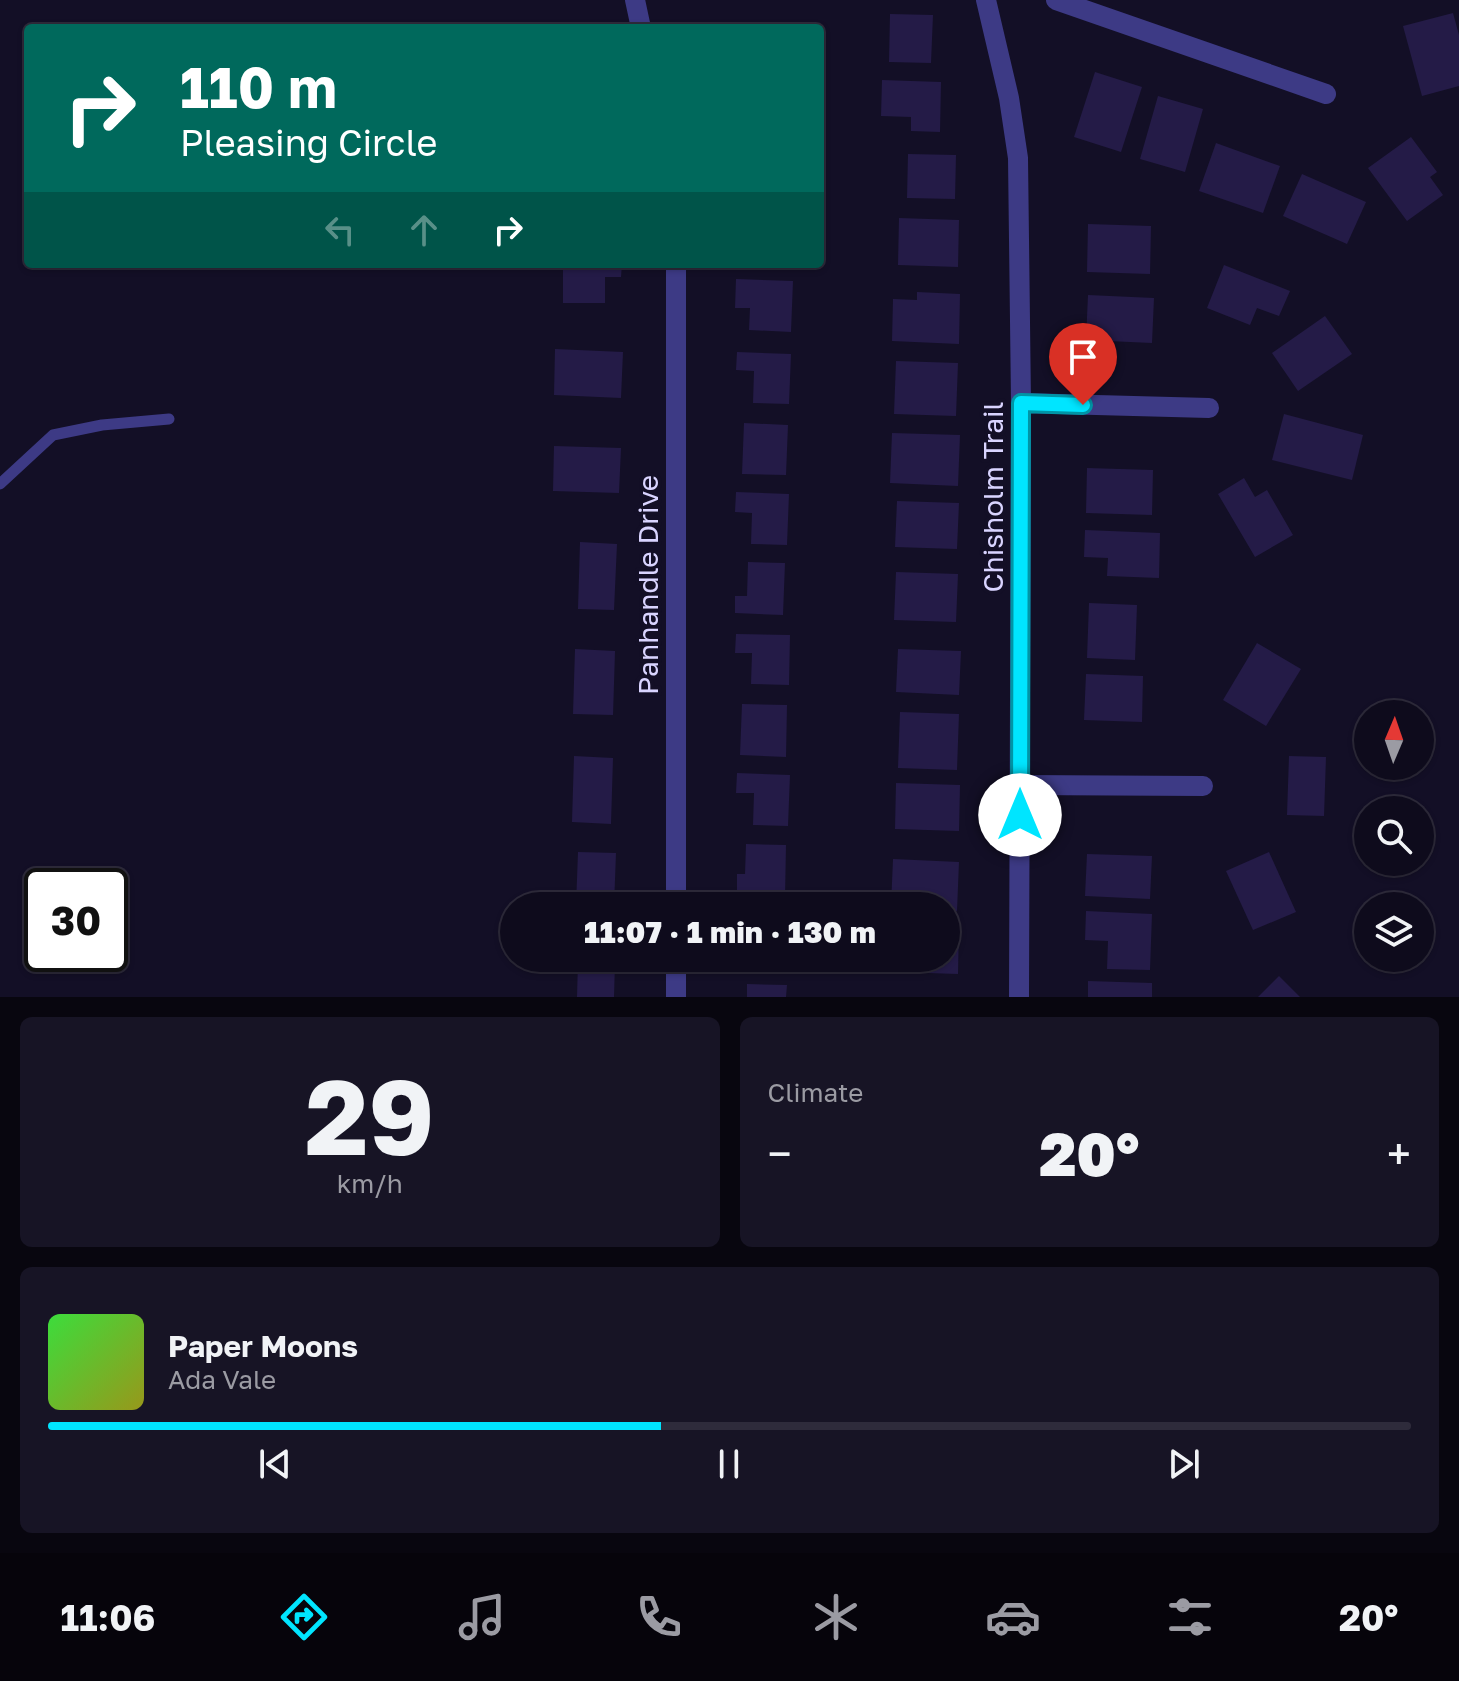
<!DOCTYPE html>
<meta charset="utf-8">
<style>
:root{--surface:#0e0b1c;--page:#171425;--text:#f1f3f6;--muted:#9b9ba3;--line:#2e2b3b;--accent:#00e5ff}
body{margin:0;font-family:"Golos Text",sans-serif;background:var(--page);color:var(--text);height:100vh;display:flex;flex-direction:column;font-size:30px;white-space:nowrap}
*{box-sizing:border-box;margin:0}
p{font-size:26px;color:var(--muted)}
.icon{flex:none;width:44px;height:44px;fill:none;stroke:currentColor;stroke-width:2;stroke-linecap:round;stroke-linejoin:round}
.map{position:relative;height:997px;overflow:hidden}
.drawer{display:flex;flex-direction:column;gap:20px;padding:20px;background:#08060f;flex:1}
.drawer>*{flex:none}
.guide{position:absolute;left:24px;top:24px;width:800px;height:244px;border-radius:8px;box-shadow:0 2px 6px #0004,0 0 0 2px var(--line);background:#00695c;color:#fff;overflow:hidden}
.needle{width:52px;rotate:2deg}
.controls{position:absolute;left:1354px;top:700px;display:grid;gap:16px}
.controls a{display:grid;place-items:center;width:80px;height:80px;border-radius:50%;background:var(--surface);box-shadow:0 2px 6px #0004,0 0 0 2px var(--line);font-size:40px}
.speed{position:absolute;left:24px;top:868px;display:flex;gap:16px;font-size:40px;font-weight:700;text-align:center}
.speed>*{display:grid;place-content:center;width:104px;height:104px;border-radius:50%;background:var(--surface);box-shadow:0 2px 6px #0004,0 0 0 2px var(--line);line-height:1}
.speed .limit{border:4px solid #111;border-radius:12px;background:#fff;color:#111}
.pin{position:absolute;display:grid;place-items:center;width:68px;height:68px;color:#fff;margin:-82px -34px;border-radius:50% 50% 50% 0;rotate:-45deg;box-shadow:0 0 8px #0007}
.pin .icon{rotate:45deg}
.me{position:absolute;width:88px;margin:-44px;rotate:0deg;stroke-linejoin:round;filter:drop-shadow(0 0 6px #0008)}
.turn{display:flex;align-items:center;gap:28px;height:168px;padding:0 24px;font-size:36px}
.turn .icon{width:104px;height:104px;stroke-width:2.5}
.turn b{display:block;font-size:56px;line-height:68px}
.lanes{display:flex;align-items:center;height:76px;padding:0 24px;background:#0003;justify-content:center;gap:40px;direction:ltr}
.lanes .off{opacity:.35}
.big{font-size:60px;font-weight:800;line-height:1.1}
.drawer .tile{flex:1;display:flex;flex-direction:column;justify-content:center;gap:12px;min-width:0;padding:0 28px;border-radius:12px;background:var(--page)}
.drawer .dial{align-items:center;gap:0}
.dial b{font-size:104px;line-height:1}
.song{display:flex;align-items:center;gap:24px}
.cover{width:96px;height:96px;border-radius:12px;background:linear-gradient(135deg,hsl(120 70% 55%),hsl(60 70% 35%))}
.played{height:8px;border-radius:4px;background:linear-gradient(90deg,var(--accent) 45%,var(--line) 45%)}
.keys{display:flex;justify-content:space-around;direction:ltr}
.heat{display:flex;justify-content:space-between;align-items:center;font-size:44px;direction:ltr}
.drawer .tiles{flex:1;display:grid;gap:20px;grid-template-columns:1fr 1fr}
.tile:last-child{grid-column:span 2}
.trip{position:absolute;left:500px;top:892px;width:460px;height:80px;border-radius:40px;background:var(--surface);box-shadow:0 2px 6px #0004,0 0 0 2px var(--line);font-weight:800;line-height:80px;text-align:center}
.tabs{display:flex;height:128px;justify-content:space-around;align-items:center;background:#06040b;color:var(--muted)}
.tabs .icon{width:56px;height:56px}
.tabs .on{color:var(--accent)}
.tabs b{font-size:36px;color:var(--text)}
.map>svg:first-child{display:block}
.building{fill:#241b47}
.lines{fill:none;stroke-linecap:round;stroke-linejoin:round}
.service{stroke:#3d3a85;stroke-width:11}
.minor{stroke:#3d3a85;stroke-width:20}
.route-casing{stroke:#0095a6;stroke-width:20}
.route{stroke:#00e5ff;stroke-width:14}
.labels{text-anchor:middle;stroke-width:8;stroke-linejoin:round;paint-order:stroke}
.street-label{font-size:28px;fill:#d9d4ff;stroke:#130f26}
</style>
<div class="map">
<svg width="1459" height="997" viewBox="0 0 1459 997">
<rect width="100%" height="100%" fill="#130f26"/>
<!-- building -->
<g class="building">
<path d="M 1453,13 L 1459,35 L 1459,86 L 1422,96 L 1403,26 Z"/>
<path d="M 890,14 L 933,15 L 931,63 L 889,62 Z"/>
<path d="M 1095,72 L 1142,87 L 1121,152 L 1074,137 Z"/>
<path d="M 882,80 L 941,82 L 940,132 L 911,131 L 911,117 L 881,116 Z"/>
<path d="M 1158,96 L 1203,109 L 1185,172 L 1140,159 Z"/>
<path d="M 1411,137 L 1437,172 L 1430,177 L 1443,195 L 1407,221 L 1368,168 Z"/>
<path d="M 1216,143 L 1280,166 L 1263,213 L 1199,191 Z"/>
<path d="M 908,154 L 956,155 L 955,199 L 907,198 Z"/>
<path d="M 1302,174 L 1366,202 L 1347,244 L 1283,216 Z"/>
<path d="M 899,218 L 959,220 L 958,267 L 898,265 Z"/>
<path d="M 1088,224 L 1151,226 L 1150,274 L 1087,272 Z"/>
<path d="M 550,264 L 622,264 L 621,277 L 605,277 L 605,303 L 563,303 L 563,269 L 550,269 Z"/>
<path d="M 1224,265 L 1290,291 L 1279,316 L 1257,308 L 1250,325 L 1207,308 Z"/>
<path d="M 736,279 L 793,281 L 791,332 L 749,330 L 750,308 L 735,308 Z"/>
<path d="M 917,292 L 960,294 L 959,344 L 892,341 L 893,299 L 917,300 Z"/>
<path d="M 1088,295 L 1154,298 L 1152,343 L 1086,340 Z"/>
<path d="M 1325,316 L 1352,354 L 1298,391 L 1272,353 Z"/>
<path d="M 555,349 L 623,352 L 621,398 L 554,395 Z"/>
<path d="M 737,352 L 791,354 L 789,404 L 753,403 L 754,371 L 736,370 Z"/>
<path d="M 896,361 L 958,363 L 956,416 L 894,414 Z"/>
<path d="M 1284,414 L 1363,435 L 1352,480 L 1272,460 Z"/>
<path d="M 744,423 L 788,425 L 786,475 L 742,474 Z"/>
<path d="M 892,433 L 960,435 L 958,486 L 890,483 Z"/>
<path d="M 554,446 L 621,448 L 619,493 L 553,491 Z"/>
<path d="M 1087,468 L 1153,470 L 1152,515 L 1086,513 Z"/>
<path d="M 1244,478 L 1255,497 L 1267,490 L 1293,535 L 1255,557 L 1218,494 Z"/>
<path d="M 736,492 L 789,494 L 787,545 L 751,544 L 752,513 L 735,512 Z"/>
<path d="M 897,501 L 959,503 L 957,549 L 895,547 Z"/>
<path d="M 1085,530 L 1160,533 L 1159,578 L 1107,576 L 1108,558 L 1084,557 Z"/>
<path d="M 580,542 L 617,544 L 614,610 L 578,609 Z"/>
<path d="M 748,562 L 785,563 L 783,615 L 735,613 L 735,596 L 747,596 Z"/>
<path d="M 896,572 L 958,574 L 956,622 L 894,620 Z"/>
<path d="M 1089,603 L 1137,605 L 1135,660 L 1087,658 Z"/>
<path d="M 736,634 L 790,635 L 789,685 L 751,684 L 752,653 L 735,653 Z"/>
<path d="M 1257,643 L 1301,669 L 1266,726 L 1223,700 Z"/>
<path d="M 575,649 L 615,651 L 613,715 L 573,714 Z"/>
<path d="M 898,649 L 961,651 L 959,695 L 896,692 Z"/>
<path d="M 1086,674 L 1143,676 L 1142,722 L 1084,720 Z"/>
<path d="M 742,704 L 787,705 L 786,757 L 740,755 Z"/>
<path d="M 900,712 L 959,714 L 957,770 L 898,768 Z"/>
<path d="M 574,756 L 613,758 L 611,824 L 572,822 Z"/>
<path d="M 1289,756 L 1326,757 L 1324,816 L 1287,815 Z"/>
<path d="M 737,773 L 790,775 L 788,826 L 753,825 L 754,793 L 736,793 Z"/>
<path d="M 896,783 L 960,785 L 959,831 L 895,829 Z"/>
<path d="M 746,844 L 786,845 L 785,898 L 737,896 L 737,874 L 745,874 Z"/>
<path d="M 578,852 L 616,853 L 614,906 L 576,906 Z"/>
<path d="M 1269,852 L 1296,912 L 1253,930 L 1226,871 Z"/>
<path d="M 1087,854 L 1152,856 L 1150,899 L 1085,896 Z"/>
<path d="M 893,859 L 959,862 L 957,911 L 946,910 L 946,906 L 891,906 Z"/>
<path d="M 1086,911 L 1152,914 L 1150,970 L 1107,969 L 1108,941 L 1085,940 Z"/>
<path d="M 946,925 L 959,925 L 958,974 L 897,972 L 898,958 L 946,958 Z"/>
<rect x="754" y="958" width="37" height="7"/>
<path d="M 578,961 L 615,962 L 614,997 L 577,997 Z"/>
<path d="M 1279,976 L 1300,997 L 1258,997 Z"/>
<path d="M 1088,981 L 1152,983 L 1152,997 L 1088,997 Z"/>
<path d="M 747,984 L 787,985 L 786,997 L 747,997 Z"/>
</g>
<g class="lines">
<!-- service -->
<path class="service" d="M 0,484 L 53,435 L 102,425 L 169,419"/>
<!-- minor -->
<g class="minor">
<path d="M 635,0 L 641,28"/>
<path d="M 986,0 L 1009,98 L 1018,158 L 1021,403 L 1019,997"/>
<path d="M 1056,0 L 1326,94"/>
<path d="M 676,264 L 676,906"/>
<path d="M 1021,403 L 1209,408"/>
<path d="M 1020,785 L 1203,786"/>
<path d="M 676,958 L 676,997"/>
</g>
</g>
<g class="lines">
<!-- route casing -->
<g class="route-casing">
<path id="route" d="M 1020,815 L 1021,403 L 1083,405"/>
</g>
<!-- route -->
<use href="#route" class="route"/>
</g>
<g class="labels">
<!-- street labels -->
<g class="street-label">
<text transform="translate(993 497) rotate(-90)" y="10">Chisholm Trail</text>
<text transform="translate(648 585) rotate(-90)" y="10">Panhandle Drive</text>
</g>
</g>
</svg>
<div class="controls">
<a><svg class="needle" viewBox="-14 -14 28 28"><path d="M0-13l5 13h-10z" fill="#e53935"/><path d="M0 13l5-13h-10z" fill="#9b9ba3"/></svg></a>
<a><svg class="icon" aria-label="search" viewBox="0 0 24 24"><circle cx="10" cy="10" r="6"/><path d="M15 15l6 6"/></svg></a>
<a><svg class="icon" aria-label="layers" viewBox="0 0 24 24"><path d="M12 4l9 5-9 5-9-5zM3 14l9 5 9-5"/></svg></a>
</div>
<div class="speed"><div class="limit">30</div></div>
<div class="pin" style="left:1083px;top:405px;background:#d93025"><svg class="icon" aria-label="arrive" viewBox="0 0 24 24"><path d="M6 21V4h12l-3 4 3 4H6"/></svg></div>
<svg class="me" style="left:1020px;top:815px" viewBox="-20 -20 40 40"><circle r="19" fill="#fff"/><path d="M0-13L10 11 0 6-10 11z" fill="#00e5ff"/></svg>
<div class="trip">11:07 · 1 min · 130 m</div>
<div class="guide">
<div class="turn"><svg class="icon" aria-label="right" viewBox="0 0 24 24"><path d="M7 20v-9h11M14 6l5 5-5 5"/></svg><div><b>110 m</b>Pleasing Circle</div></div>
<div class="lanes"><svg class="icon off" aria-label="left" viewBox="0 0 24 24"><path d="M17 20v-9H6M10 6l-5 5 5 5"/></svg><svg class="icon off" aria-label="ahead" viewBox="0 0 24 24"><path d="M12 20V5M6 11l6-6 6 6"/></svg><svg class="icon" aria-label="right" viewBox="0 0 24 24"><path d="M7 20v-9h11M14 6l5 5-5 5"/></svg></div>
</div>
</div>
<section class="drawer">
<div class="tiles">
<div class="tile dial"><b>29</b><p>km/h</p></div>
<div class="tile"><p>Climate</p>
<div class="heat"><a>−</a><b class="big">20°</b><a>+</a></div>
</div>
<div class="tile">
<div class="song"><i class="cover"></i><div><b>Paper Moons</b><p>Ada Vale</p></div></div>
<div class="played"></div>
<div class="keys"><svg class="icon" aria-label="previous" viewBox="0 0 24 24"><path d="M18 5L8 12l10 7zM5 5v14"/></svg><svg class="icon" aria-label="pause" viewBox="0 0 24 24"><path d="M8 5v14M16 5v14"/></svg><svg class="icon" aria-label="next" viewBox="0 0 24 24"><path d="M6 5l10 7-10 7zM19 5v14"/></svg></div>
</div>
</div>
</section>
<nav class="tabs">
<b>11:06</b>
<svg class="icon on" aria-label="directions" viewBox="0 0 24 24"><path d="M12 3l9 9-9 9-9-9zM9 14v-3h6M13 9l2 2-2 2"/></svg>
<svg class="icon" aria-label="music" viewBox="0 0 24 24"><path d="M9 18V5l10-2v13"/><circle cx="6" cy="18" r="3"/><circle cx="16" cy="16" r="3"/></svg>
<svg class="icon" aria-label="phone" viewBox="0 0 24 24"><path d="M5 4h4l2 5-3 2q2 4 5 5l2-3 5 2v4C11 20 4 13 5 4z"/></svg>
<svg class="icon" aria-label="climate" viewBox="0 0 24 24"><path d="M12 3v18M4 7l16 10M4 17L20 7"/></svg>
<svg class="icon" aria-label="car" viewBox="0 0 24 24"><path d="M5 17H2v-5l4-1 3-4h7l3 4 3 1v5h-3M9 17h6M6 11h13"/><circle cx="7" cy="17" r="2"/><circle cx="17" cy="17" r="2"/></svg>
<svg class="icon" aria-label="filters" viewBox="0 0 24 24"><path d="M4 7h16M4 17h16"/><circle cx="9" cy="7" r="2"/><circle cx="15" cy="17" r="2"/></svg>
<b>20°</b>
</nav>
